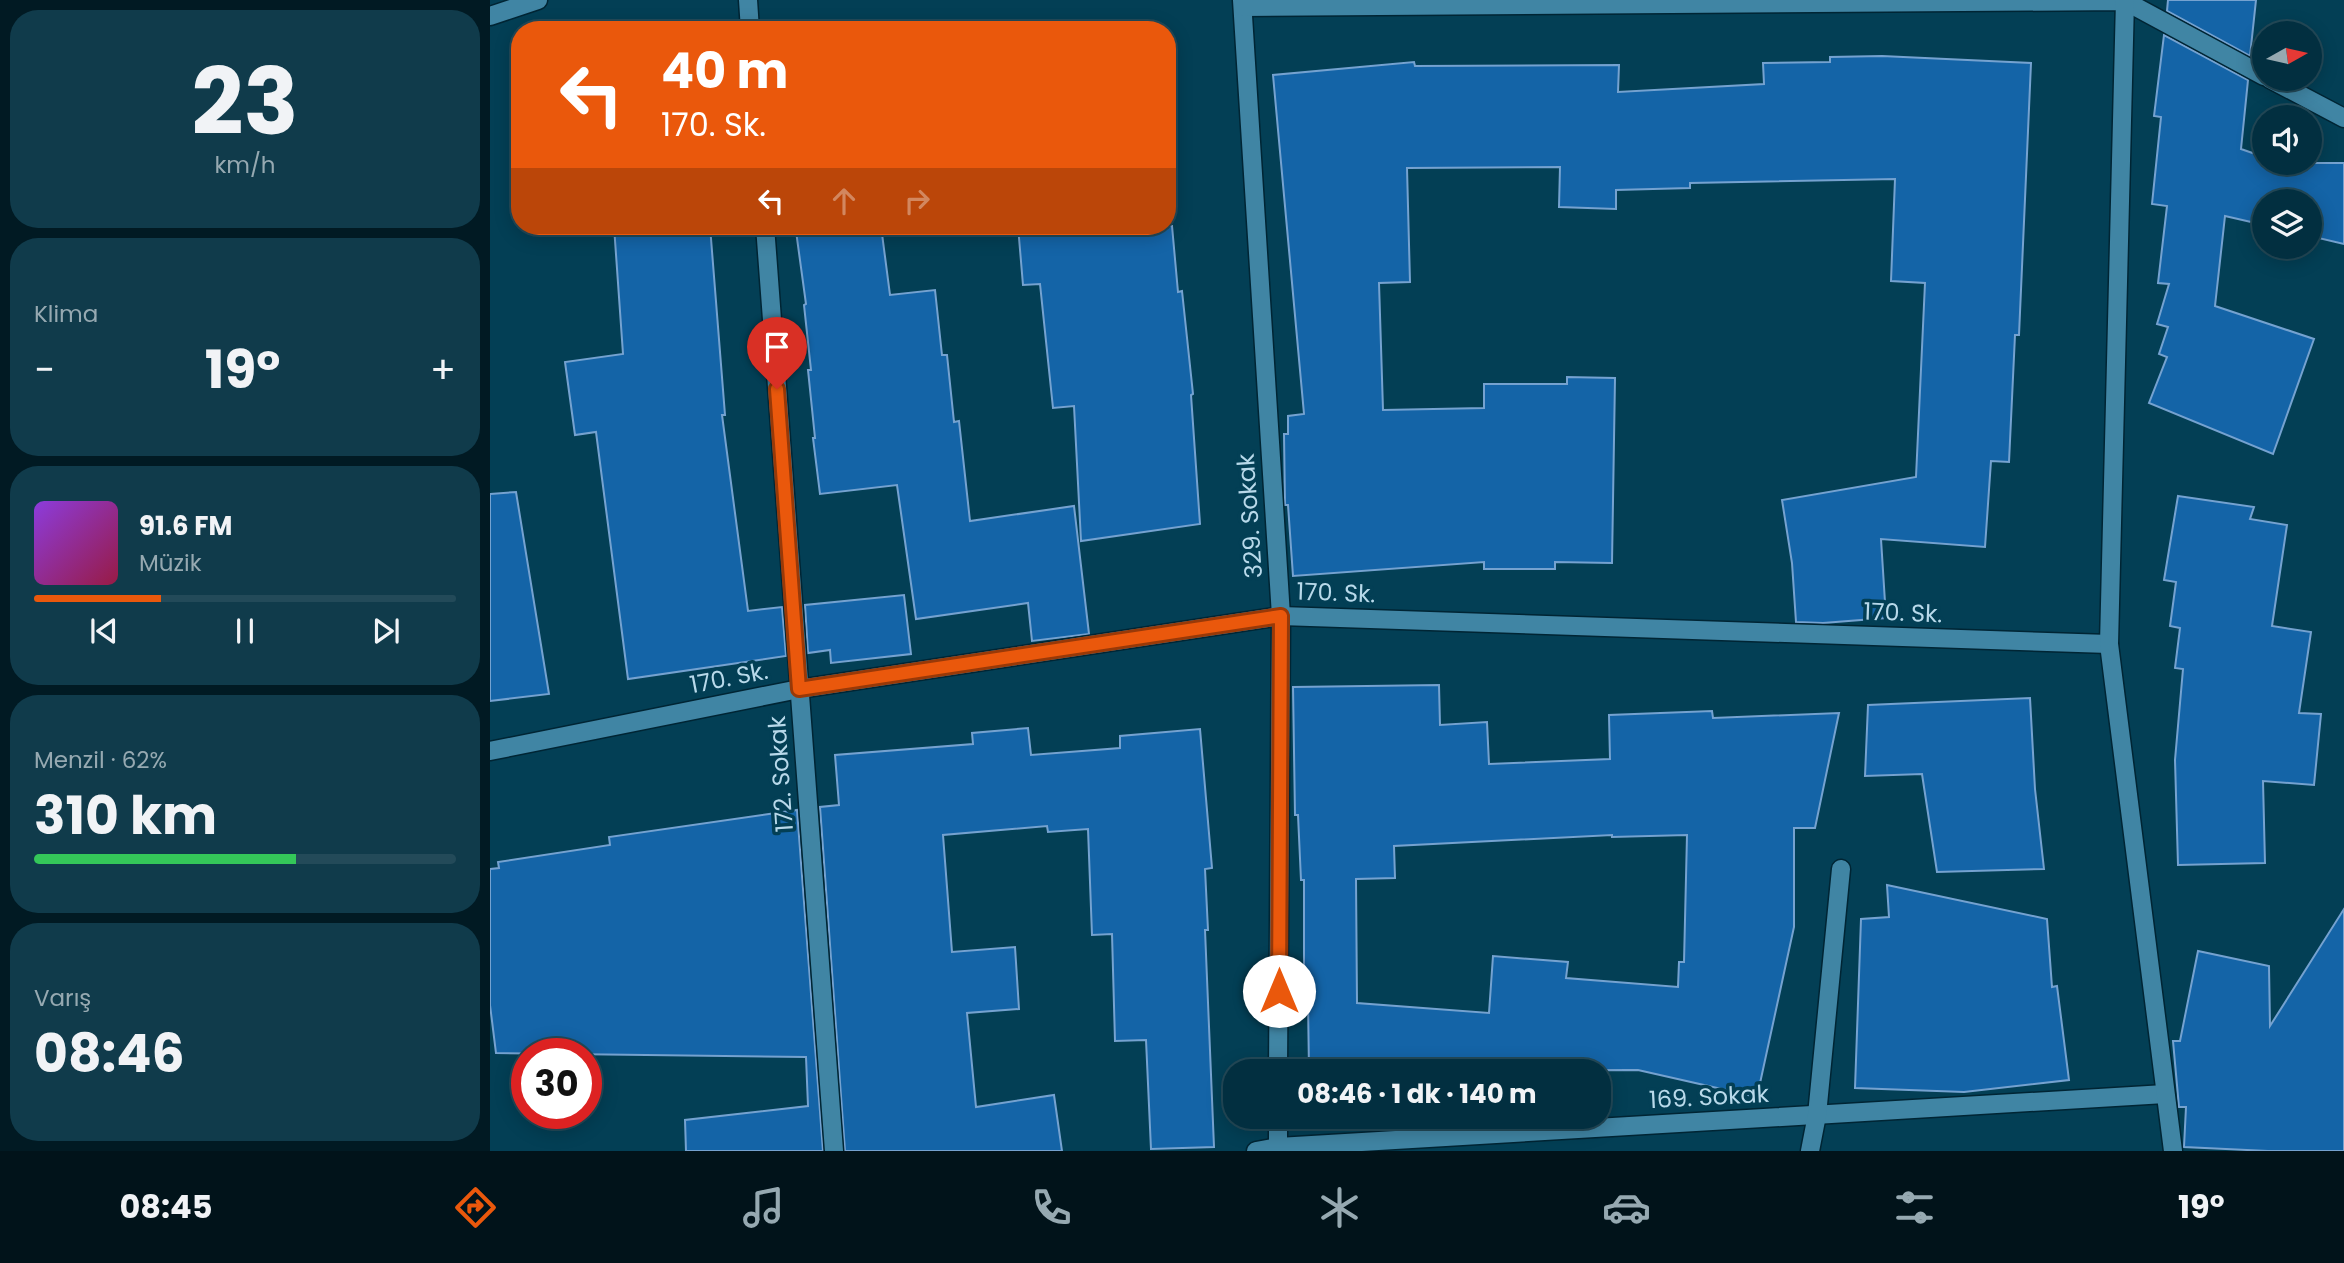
<!DOCTYPE html>
<html lang="tr">
<meta charset="utf-8">
<style>
:root{--surface:#022f40;--page:#103b4b;--text:#f1f3f6;--muted:#96a9b1;--line:#234a59;--accent:#ea580c}
body{margin:0;font-family:Poppins,sans-serif;background:var(--page);color:var(--text);height:100vh;display:flex;flex-direction:column;font-size:26px;white-space:nowrap}
*{box-sizing:border-box;margin:0}
p{font-size:23px;color:var(--muted)}
.icon{flex:none;width:38px;height:38px;fill:none;stroke:currentColor;stroke-width:2;stroke-linecap:round;stroke-linejoin:round}
.map{position:relative;flex:1;overflow:hidden}
.side{display:flex;flex-direction:column;gap:10px;padding:10px;background:#011a23;width:490px}
.side>*{flex:none}
.hud{position:absolute;left:21px;top:21px;width:665px;height:214px;border-radius:28px;box-shadow:0 4px 18px #0003,0 0 0 2px var(--line);background:#ea580c;color:#fff;overflow:hidden}
.needle{width:46px;rotate:82deg}
.tools{position:absolute;left:1762px;top:21px;display:grid;gap:14px}
.tools a{display:grid;place-items:center;width:70px;height:70px;border-radius:50%;background:var(--surface);box-shadow:0 4px 18px #0003,0 0 0 2px var(--line);font-size:35px}
.speed{position:absolute;left:21px;top:1038px;display:flex;gap:14px;font-size:35px;font-weight:700;text-align:center}
.speed>*{display:grid;place-content:center;width:91px;height:91px;border-radius:50%;background:var(--surface);box-shadow:0 4px 18px #0003,0 0 0 2px var(--line);line-height:1}
.speed .limit{border:10px solid #d22;background:#fff;color:#111}
.pin{position:absolute;display:grid;place-items:center;width:60px;height:60px;color:#fff;margin:-72px -30px;border-radius:50% 50% 50% 0;rotate:-45deg;box-shadow:0 0 7px #0007}
.pin .icon{rotate:45deg}
.me{position:absolute;width:77px;margin:-38px;rotate:0deg;stroke-linejoin:round;filter:drop-shadow(0 0 5px #0008)}
.turn{display:flex;align-items:center;gap:24px;height:147px;padding:0 35px;font-size:32px}
.turn .icon{width:91px;height:91px;stroke-width:2.5}
.turn b{display:block;font-size:49px;line-height:60px}
.lanes{display:flex;align-items:center;height:66px;padding:0 35px;background:#0003;justify-content:center;gap:35px;direction:ltr}
.lanes .off{opacity:.35}
.big{font-size:52px;font-weight:700;line-height:1.1}
.side .card{flex:1;display:flex;flex-direction:column;justify-content:center;gap:10px;min-width:0;padding:0 24px;border-radius:28px;background:var(--page)}
.side .dial{align-items:center;gap:0}
.dial b{font-size:91px;line-height:1}
.song{display:flex;align-items:center;gap:21px}
.cover{width:84px;height:84px;border-radius:10px;background:linear-gradient(135deg,hsl(270 70% 55%),hsl(340 70% 35%))}
.played{height:7px;border-radius:4px;background:linear-gradient(90deg,var(--accent) 30%,var(--line) 30%)}
.keys{display:flex;justify-content:space-around;direction:ltr}
.heat{display:flex;justify-content:space-between;align-items:center;font-size:38px;direction:ltr}
.charge{height:10px;border-radius:5px;background:linear-gradient(90deg,#34c759 62%,var(--line) 0)}
.trip{position:absolute;left:733px;top:1059px;width:388px;height:70px;border-radius:28px;background:var(--surface);box-shadow:0 4px 18px #0003,0 0 0 2px var(--line);font-weight:700;line-height:70px;text-align:center}
.dock{display:flex;height:112px;justify-content:space-around;align-items:center;background:#01131a;color:var(--muted)}
.dock .icon{width:49px;height:49px}
.dock .active{color:var(--accent)}
.dock b{font-size:32px;color:var(--text)}
main{display:flex;flex:1;min-height:0}
.map>svg:first-child{display:block}
.building{fill:#1464a7;stroke:#75a2d0;stroke-width:2;fill-rule:evenodd}
.lines{fill:none;stroke-linecap:round;stroke-linejoin:round}
.minor-casing{stroke:#002534;stroke-width:21}
.secondary-casing{stroke:#002534;stroke-width:21}
.minor{stroke:#4085a4;stroke-width:18}
.secondary{stroke:#4085a4;stroke-width:18}
.route-casing{stroke:#983908;stroke-width:18}
.route{stroke:#ea580c;stroke-width:12}
.labels{text-anchor:middle;stroke-width:7;stroke-linejoin:round;paint-order:stroke}
.street-label{font-size:24px;fill:#b8d9ea;stroke:#033f55}
</style>
<main>
<section class="side">
<div class="card dial"><b>23</b><p>km/h</p></div>
<div class="card"><p>Klima</p>
<div class="heat"><a>−</a><b class="big">19°</b><a>+</a></div>
</div>
<div class="card">
<div class="song"><i class="cover"></i><div><b>91.6 FM</b><p>Müzik</p></div></div>
<div class="played"></div>
<div class="keys"><svg class="icon" aria-label="previous" viewBox="0 0 24 24"><path d="M18 5L8 12l10 7zM5 5v14"/></svg><svg class="icon" aria-label="pause" viewBox="0 0 24 24"><path d="M8 5v14M16 5v14"/></svg><svg class="icon" aria-label="next" viewBox="0 0 24 24"><path d="M6 5l10 7-10 7zM19 5v14"/></svg></div>
</div>
<div class="card"><p>Menzil · 62%</p><b class="big">310 km</b><div class="charge"></div></div>
<div class="card"><p>Varış</p><b class="big">08:46</b></div>
</section>
<div class="map">
<svg width="1854" height="1151" viewBox="0 0 1854 1151">
<rect width="100%" height="100%" fill="#033f55"/>
<!-- building -->
<g class="building">
<path d="M 1678,0 L 1766,0 L 1760,56 L 1677,11 Z"/>
<path d="M 1674,35 L 1758,80 L 1751,149 L 1774,157 L 1774,163 L 1854,163 L 1854,244 L 1820,236 L 1820,201 L 1774,201 L 1774,225 L 1735,216 L 1725,306 L 1824,339 L 1783,454 L 1659,403 L 1677,357 L 1669,354 L 1678,327 L 1667,324 L 1679,284 L 1668,283 L 1677,206 L 1662,204 L 1671,117 L 1664,116 Z"/>
<path d="M 1392,56 L 1541,63 L 1529,335 L 1525,335 L 1519,462 L 1501,461 L 1495,547 L 1391,539 L 1396,618 L 1333,623 L 1306,622 L 1302,563 L 1292,500 L 1426,477 L 1435,283 L 1401,281 L 1405,179 L 1200,183 L 1200,188 L 1126,190 L 1126,209 L 1069,207 L 1070,167 L 917,168 L 920,282 L 889,283 L 893,410 L 994,408 L 994,384 L 1077,384 L 1077,377 L 1125,378 L 1122,563 L 1065,562 L 1065,569 L 994,569 L 994,562 L 803,576 L 798,505 L 795,505 L 794,434 L 798,434 L 798,416 L 814,414 L 783,75 L 924,62 L 925,66 L 1129,65 L 1128,92 L 1274,84 L 1273,63 L 1340,62 L 1340,57 Z"/>
<path d="M 124,226 L 220,226 L 235,415 L 232,415 L 258,611 L 292,607 L 296,656 L 138,679 L 106,432 L 85,435 L 75,362 L 133,354 Z"/>
<path d="M 351,226 L 391,226 L 400,295 L 445,290 L 452,355 L 457,355 L 464,422 L 469,421 L 480,521 L 584,506 L 599,634 L 542,641 L 538,603 L 426,619 L 407,485 L 330,494 L 323,438 L 325,438 L 318,370 L 321,370 L 314,305 L 316,304 L 306,231 Z"/>
<path d="M 528,226 L 682,226 L 688,292 L 692,291 L 703,394 L 701,395 L 710,524 L 591,541 L 584,406 L 563,408 L 550,284 L 533,285 Z"/>
<path d="M 26,492 L 59,694 L 0,701 L 0,494 Z"/>
<path d="M 1688,496 L 1764,507 L 1760,519 L 1797,525 L 1782,626 L 1821,632 L 1809,713 L 1831,714 L 1824,785 L 1773,781 L 1775,863 L 1688,865 L 1685,760 L 1693,669 L 1685,668 L 1690,628 L 1680,626 L 1686,582 L 1674,580 Z"/>
<path d="M 414,595 L 421,654 L 341,663 L 340,650 L 318,653 L 315,605 Z"/>
<path d="M 949,685 L 950,725 L 997,722 L 999,764 L 1120,759 L 1119,715 L 1222,711 L 1223,718 L 1349,713 L 1325,828 L 1304,828 L 1304,927 L 1267,1097 L 1148,1070 L 819,1071 L 818,1002 L 814,1002 L 814,880 L 811,880 L 808,815 L 805,815 L 803,687 ZM 1122,835 L 1122,837 L 1197,835 L 1194,962 L 1189,962 L 1188,987 L 1076,978 L 1078,962 L 1003,956 L 999,1013 L 867,1003 L 866,879 L 905,878 L 904,846 Z"/>
<path d="M 1540,698 L 1545,789 L 1554,869 L 1447,872 L 1432,774 L 1375,776 L 1378,705 Z"/>
<path d="M 538,728 L 541,755 L 630,748 L 630,736 L 710,729 L 722,868 L 715,869 L 718,930 L 715,930 L 724,1147 L 661,1149 L 656,1040 L 625,1041 L 622,934 L 602,935 L 598,829 L 558,832 L 557,826 L 453,835 L 462,952 L 525,947 L 529,1009 L 477,1013 L 486,1107 L 564,1095 L 572,1151 L 355,1151 L 330,807 L 349,805 L 345,755 L 483,744 L 482,733 Z"/>
<path d="M 307,810 L 333,1151 L 196,1151 L 195,1120 L 318,1106 L 316,1057 L 6,1053 L 0,1005 L 0,869 L 9,868 L 8,862 L 120,845 L 119,837 Z"/>
<path d="M 1397,885 L 1557,919 L 1562,987 L 1567,986 L 1579,1080 L 1474,1092 L 1365,1088 L 1371,919 L 1399,917 Z"/>
<path d="M 1854,909 L 1854,1151 L 1778,1151 L 1694,1147 L 1696,1107 L 1689,1107 L 1683,1041 L 1690,1041 L 1708,951 L 1779,966 L 1780,1026 Z"/>
</g>
<g class="lines">
<!-- minor casing -->
<g class="minor-casing">
<g id="minor">
<path d="M 258,0 L 260,30"/>
<path d="M 752,0 L 791,616 L 788,1071"/>
<path d="M 753,7 L 1635,1 L 1774,76"/>
<path d="M 0,16 L 48,0"/>
<path d="M 1780,79 L 1854,118"/>
<path d="M 275,226 L 344,1151"/>
<path d="M 0,751 L 309,689 L 791,616 L 1619,644"/>
<path d="M 766,1151 L 788,1147 L 1675,1094"/>
<path d="M 788,1151 L 788,1116"/>
<path d="M 1320,1151 L 1327,1115 L 1351,869"/>
</g>
</g>
<!-- secondary casing -->
<g class="secondary-casing">
<path id="secondary" d="M 1635,0 L 1619,644 L 1683,1151"/>
</g>
<!-- minor -->
<use href="#minor" class="minor"/>
<!-- secondary -->
<use href="#secondary" class="secondary"/>
</g>
<g class="lines">
<!-- route casing -->
<g class="route-casing">
<path id="route" d="M 287,389 L 309,689 L 791,616 L 789,991"/>
</g>
<!-- route -->
<use href="#route" class="route"/>
</g>
<g class="labels">
<!-- street labels -->
<g class="street-label">
<text transform="translate(760 516) rotate(-94)" y="8">329. Sokak</text>
<text transform="translate(846 593) rotate(2)" y="8">170. Sk.</text>
<text transform="translate(1413 613) rotate(2)" y="8">170. Sk.</text>
<text transform="translate(239 678) rotate(-11)" y="8">170. Sk.</text>
<text transform="translate(291 774) rotate(-94)" y="8">172. Sokak</text>
<text transform="translate(1219 1097) rotate(-3)" y="8">169. Sokak</text>
</g>
</g>
</svg>
<div class="tools">
<a><svg class="needle" viewBox="-14 -14 28 28"><path d="M0-13l5 13h-10z" fill="#e53935"/><path d="M0 13l5-13h-10z" fill="#96a9b1"/></svg></a>
<a><svg class="icon" aria-label="sound" viewBox="0 0 24 24"><path d="M4 9h4l5-4v14l-5-4H4zM17 9q2 3 0 6"/></svg></a>
<a><svg class="icon" aria-label="layers" viewBox="0 0 24 24"><path d="M12 4l9 5-9 5-9-5zM3 14l9 5 9-5"/></svg></a>
</div>
<div class="speed"><div class="limit">30</div></div>
<div class="pin" style="left:287px;top:389px;background:#d93025"><svg class="icon" aria-label="arrive" viewBox="0 0 24 24"><path d="M6 21V4h12l-3 4 3 4H6"/></svg></div>
<svg class="me" style="left:789px;top:991px" viewBox="-20 -20 40 40"><circle r="19" fill="#fff"/><path d="M0-13L10 11 0 6-10 11z" fill="#ea580c"/></svg>
<div class="trip">08:46 · 1 dk · 140 m</div>
<div class="hud">
<div class="turn"><svg class="icon" aria-label="left" viewBox="0 0 24 24"><path d="M17 20v-9H6M10 6l-5 5 5 5"/></svg><div><b>40 m</b>170. Sk.</div></div>
<div class="lanes"><svg class="icon" aria-label="left" viewBox="0 0 24 24"><path d="M17 20v-9H6M10 6l-5 5 5 5"/></svg><svg class="icon off" aria-label="ahead" viewBox="0 0 24 24"><path d="M12 20V5M6 11l6-6 6 6"/></svg><svg class="icon off" aria-label="right" viewBox="0 0 24 24"><path d="M7 20v-9h11M14 6l5 5-5 5"/></svg></div>
</div>
</div>
</main>
<nav class="dock">
<b>08:45</b>
<svg class="icon active" aria-label="directions" viewBox="0 0 24 24"><path d="M12 3l9 9-9 9-9-9zM9 14v-3h6M13 9l2 2-2 2"/></svg>
<svg class="icon" aria-label="music" viewBox="0 0 24 24"><path d="M9 18V5l10-2v13"/><circle cx="6" cy="18" r="3"/><circle cx="16" cy="16" r="3"/></svg>
<svg class="icon" aria-label="phone" viewBox="0 0 24 24"><path d="M5 4h4l2 5-3 2q2 4 5 5l2-3 5 2v4C11 20 4 13 5 4z"/></svg>
<svg class="icon" aria-label="climate" viewBox="0 0 24 24"><path d="M12 3v18M4 7l16 10M4 17L20 7"/></svg>
<svg class="icon" aria-label="car" viewBox="0 0 24 24"><path d="M5 17H2v-5l4-1 3-4h7l3 4 3 1v5h-3M9 17h6M6 11h13"/><circle cx="7" cy="17" r="2"/><circle cx="17" cy="17" r="2"/></svg>
<svg class="icon" aria-label="filters" viewBox="0 0 24 24"><path d="M4 7h16M4 17h16"/><circle cx="9" cy="7" r="2"/><circle cx="15" cy="17" r="2"/></svg>
<b>19°</b>
</nav>
